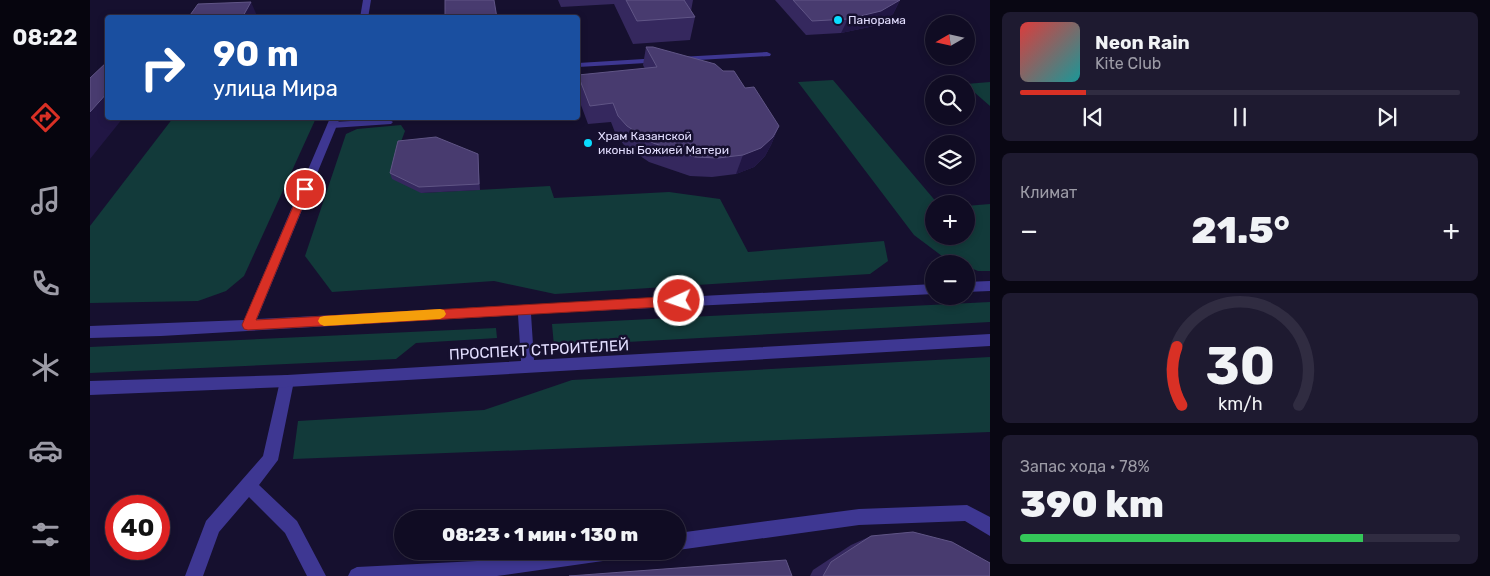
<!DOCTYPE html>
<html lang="ru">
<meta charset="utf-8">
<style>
:root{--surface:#100c23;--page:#1e1a30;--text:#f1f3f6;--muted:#9c9ba6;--line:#302c41;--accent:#d93025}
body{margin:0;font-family:Rubik,sans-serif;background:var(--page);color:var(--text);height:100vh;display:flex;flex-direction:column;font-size:19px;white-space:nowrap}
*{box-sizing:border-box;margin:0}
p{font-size:16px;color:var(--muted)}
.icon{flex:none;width:28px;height:28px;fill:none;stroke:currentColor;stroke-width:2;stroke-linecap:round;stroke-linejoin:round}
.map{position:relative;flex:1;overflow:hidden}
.drawer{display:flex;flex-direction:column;gap:12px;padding:12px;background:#090713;width:500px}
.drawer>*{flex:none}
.banner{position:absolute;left:15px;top:15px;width:475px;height:105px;border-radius:5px;box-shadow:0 2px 8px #0003,0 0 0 1px var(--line);background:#1a4fa0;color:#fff;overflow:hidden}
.needle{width:32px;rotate:261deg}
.tools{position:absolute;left:835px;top:15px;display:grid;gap:10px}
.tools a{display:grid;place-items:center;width:50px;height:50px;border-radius:50%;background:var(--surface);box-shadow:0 2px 8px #0003,0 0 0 1px var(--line);font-size:25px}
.speed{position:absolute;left:15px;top:495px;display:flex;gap:10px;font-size:25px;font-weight:700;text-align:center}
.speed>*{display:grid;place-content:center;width:65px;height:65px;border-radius:50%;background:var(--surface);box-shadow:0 2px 8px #0003,0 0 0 1px var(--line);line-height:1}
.speed .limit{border:8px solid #d22;background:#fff;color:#111}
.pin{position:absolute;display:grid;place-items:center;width:42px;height:42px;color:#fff;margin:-21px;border:2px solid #fff;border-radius:50%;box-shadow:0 1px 5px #0007}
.me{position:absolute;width:55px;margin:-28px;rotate:267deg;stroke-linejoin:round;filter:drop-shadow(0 0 4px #0008)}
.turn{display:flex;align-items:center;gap:18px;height:105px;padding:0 25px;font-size:22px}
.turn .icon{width:65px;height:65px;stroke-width:2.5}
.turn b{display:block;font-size:35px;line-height:42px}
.big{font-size:38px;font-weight:800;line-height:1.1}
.drawer .widget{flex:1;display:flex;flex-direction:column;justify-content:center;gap:8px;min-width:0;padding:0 18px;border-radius:8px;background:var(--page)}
.drawer .dial{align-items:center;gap:0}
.dial svg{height:130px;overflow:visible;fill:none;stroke:var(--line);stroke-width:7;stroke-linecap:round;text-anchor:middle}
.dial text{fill:var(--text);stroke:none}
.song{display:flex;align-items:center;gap:15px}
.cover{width:60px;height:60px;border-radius:8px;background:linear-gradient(135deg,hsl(0 70% 55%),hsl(180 70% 35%))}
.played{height:5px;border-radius:2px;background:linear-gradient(90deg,var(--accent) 15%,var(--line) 15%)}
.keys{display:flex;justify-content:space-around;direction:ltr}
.heat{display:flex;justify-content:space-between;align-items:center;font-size:28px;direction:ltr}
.charge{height:8px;border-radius:4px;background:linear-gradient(90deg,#34c759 78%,var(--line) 0)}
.trip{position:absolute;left:304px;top:510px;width:292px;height:50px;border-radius:25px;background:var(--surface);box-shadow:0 2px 8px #0003,0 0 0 1px var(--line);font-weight:800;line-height:50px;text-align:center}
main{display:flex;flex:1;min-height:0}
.tabs{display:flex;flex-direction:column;width:90px;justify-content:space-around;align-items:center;background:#06050e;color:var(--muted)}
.tabs .icon{width:35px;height:35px}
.tabs .on{color:var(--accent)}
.tabs b{font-size:22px;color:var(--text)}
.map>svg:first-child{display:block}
.green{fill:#123a3a}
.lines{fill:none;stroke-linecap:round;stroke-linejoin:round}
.service{fill:#3e3792;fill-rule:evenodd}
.tertiary{fill:#3e3792;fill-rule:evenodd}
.wall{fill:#35285e}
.shaded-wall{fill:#211644}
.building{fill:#483b6f;stroke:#605586}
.route{fill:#d93025;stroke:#8d1f18}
.slow{fill:#f59e0b}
.poi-dot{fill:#0adcff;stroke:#16102f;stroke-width:2}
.labels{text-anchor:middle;stroke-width:5;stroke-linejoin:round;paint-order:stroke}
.far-poi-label{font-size:12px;fill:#e3deff;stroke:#16102f;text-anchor:start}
.street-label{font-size:15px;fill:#e3deff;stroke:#16102f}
</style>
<main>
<nav class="tabs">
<b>08:22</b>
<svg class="icon on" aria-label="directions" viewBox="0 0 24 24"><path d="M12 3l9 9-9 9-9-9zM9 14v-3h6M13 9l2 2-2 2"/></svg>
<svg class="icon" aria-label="music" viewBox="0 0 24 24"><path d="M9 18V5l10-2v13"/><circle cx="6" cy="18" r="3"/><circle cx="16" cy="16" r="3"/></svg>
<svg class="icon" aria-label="phone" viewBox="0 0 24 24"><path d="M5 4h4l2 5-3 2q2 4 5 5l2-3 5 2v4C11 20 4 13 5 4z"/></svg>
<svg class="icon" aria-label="climate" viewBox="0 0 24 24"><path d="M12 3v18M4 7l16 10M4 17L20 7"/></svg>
<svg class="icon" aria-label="car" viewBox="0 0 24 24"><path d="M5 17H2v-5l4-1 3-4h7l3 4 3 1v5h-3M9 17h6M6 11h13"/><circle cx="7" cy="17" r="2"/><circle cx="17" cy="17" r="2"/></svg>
<svg class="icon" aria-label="filters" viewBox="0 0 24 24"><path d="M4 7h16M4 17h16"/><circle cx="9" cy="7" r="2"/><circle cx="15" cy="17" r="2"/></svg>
</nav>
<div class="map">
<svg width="900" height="576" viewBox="0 0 900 576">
<rect width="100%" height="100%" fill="#16102f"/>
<!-- green -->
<g class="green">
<path d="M 743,80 L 848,204 L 844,204 L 844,236 L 876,236 L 876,206 L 900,204 L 900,271 L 888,271 L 876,266 L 876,264 L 870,264 L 852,256 L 824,235 L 708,82 Z"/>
<path d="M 900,82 L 900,106 L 876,85 L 876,84 Z"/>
<path d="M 83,118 L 226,118 L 154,276 L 136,291 L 108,301 L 0,303 L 0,226 Z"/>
<path d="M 311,125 L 315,131 L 309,147 L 331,193 L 460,186 L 464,198 L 579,192 L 630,199 L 658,252 L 794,241 L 798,261 L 780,274 L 465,294 L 404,281 L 242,292 L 215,256 L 256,134 L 267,129 Z"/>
<path d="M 900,302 L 900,322 L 464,346 L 462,324 Z"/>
<path d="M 406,328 L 407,338 L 326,343 L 306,359 L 0,373 L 0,347 Z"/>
<path d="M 900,357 L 900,432 L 203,459 L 208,421 L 394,410 L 482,380 Z"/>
</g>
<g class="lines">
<!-- service -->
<g class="service">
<path d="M 677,52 L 681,54 L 680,56 L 590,61 L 586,59 L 590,57 Z"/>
<path d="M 570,58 L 573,58 L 573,62 L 488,67 L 488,63 Z"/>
<path d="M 298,119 L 303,122 L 301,124 L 242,128 L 237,125 L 242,122 Z"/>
<path d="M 197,375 L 202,376 L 204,381 L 188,460 L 169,485 L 207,521 L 236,576 L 217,576 L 195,533 L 159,497 L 129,532 L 113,576 L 95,576 L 116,521 L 173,456 L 190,381 L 192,376 Z"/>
<path d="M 877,505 L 900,517 L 900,536 L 875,521 L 769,525 L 588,550 L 588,533 L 769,509 Z"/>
<path d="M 456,551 L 529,551 L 526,557 L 520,560 L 407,576 L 258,576 L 261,570 L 267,567 L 387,561 Z"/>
</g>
<!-- tertiary -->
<g class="tertiary">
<path d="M 273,0 L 281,0 L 278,18 L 270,18 Z"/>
<path d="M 240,118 L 250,118 L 167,319 L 844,284 L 844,294 L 441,314 L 444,360 L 900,334 L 900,346 L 197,387 L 0,395 L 0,381 L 197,375 L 431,361 L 428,315 L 71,336 L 0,338 L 0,326 L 154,320 Z"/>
<path d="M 900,281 L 900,291 L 876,292 L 876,282 Z"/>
</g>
</g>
<!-- wall -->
<g class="wall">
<path d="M 468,0 L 603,0 L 601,11 L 605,17 L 600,40 L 543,44 L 524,4 L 471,7 Z"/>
<path d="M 685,0 L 810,0 L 803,14 L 784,26 L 751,33 L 716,35 Z"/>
<path d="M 556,47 L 655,88 L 689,126 L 681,145 L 675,156 L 664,167 L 646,174 L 622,177 L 600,176 L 559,162 L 534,145 L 526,135 L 521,122 L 498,124 L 488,97 L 488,76 L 555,69 L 553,65 Z"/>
<path d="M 388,154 L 390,190 L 331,193 L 302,179 L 300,173 Z"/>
<path d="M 781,536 L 900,576 L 720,576 L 723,570 L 761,545 Z"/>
</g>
<!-- shaded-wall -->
<g class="shaded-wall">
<path d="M 810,0 L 803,14 L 784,26 L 751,33 L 758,19 Z"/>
<path d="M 161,2 L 168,18 L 152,18 Z"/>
<path d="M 18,92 L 18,118 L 33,118 L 0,159 L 0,112 Z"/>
<path d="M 689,126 L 681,145 L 675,156 L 664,167 L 646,174 L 653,155 Z"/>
</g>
<!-- building -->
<g class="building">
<path d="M 355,0 L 404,0 L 407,18 L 355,18 Z"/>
<path d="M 536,0 L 594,0 L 605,17 L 547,21 Z"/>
<path d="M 703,0 L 810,0 L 791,11 L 758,19 L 722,21 Z"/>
<path d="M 161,2 L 152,18 L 98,18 L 108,4 Z"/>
<path d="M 556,47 L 563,47 L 625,64 L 633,71 L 644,71 L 655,88 L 664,87 L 689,126 L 683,137 L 671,148 L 653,155 L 628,158 L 605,157 L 563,143 L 537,126 L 528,116 L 523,103 L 500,106 L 488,75 L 567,67 Z"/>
<path d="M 18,61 L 18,92 L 0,112 L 0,78 Z"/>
<path d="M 346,137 L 388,154 L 389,184 L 329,187 L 300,173 L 308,141 Z"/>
<path d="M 823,532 L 862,542 L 900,563 L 900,576 L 733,576 L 741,562 L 781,536 Z"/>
<path d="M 696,560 L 702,576 L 479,576 Z"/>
</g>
<!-- route -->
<path class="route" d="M 212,186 L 219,186 L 220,189 L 166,320 L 589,296 L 593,298 L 595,301 L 593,304 L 589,306 L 158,330 L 154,329 L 152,325 Z"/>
<!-- slow -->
<path class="slow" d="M 350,309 L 354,310 L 356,314 L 354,317 L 350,319 L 234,326 L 230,324 L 228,321 L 230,317 L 234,316 Z"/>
<!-- markers -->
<g class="poi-dot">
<circle cx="748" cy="20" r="5"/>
<circle cx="498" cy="143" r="5"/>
</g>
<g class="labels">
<!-- far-poi labels -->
<g class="far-poi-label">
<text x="758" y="24">Панорама</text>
<text x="508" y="140">Храм Казанской<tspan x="508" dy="14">иконы Божией Матери</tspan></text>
</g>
<!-- street labels -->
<g class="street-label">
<text transform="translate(449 350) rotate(-3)" y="5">ПРОСПЕКТ СТРОИТЕЛЕЙ</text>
</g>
</g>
</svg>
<div class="tools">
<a><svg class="needle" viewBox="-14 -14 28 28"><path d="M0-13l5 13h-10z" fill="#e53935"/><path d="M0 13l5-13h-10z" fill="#9c9ba6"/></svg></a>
<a><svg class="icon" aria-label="search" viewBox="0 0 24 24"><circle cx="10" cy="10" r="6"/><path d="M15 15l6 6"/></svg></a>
<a><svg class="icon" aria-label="layers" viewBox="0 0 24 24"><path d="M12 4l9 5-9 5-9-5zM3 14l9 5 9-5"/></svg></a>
<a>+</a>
<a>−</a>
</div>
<div class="speed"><div class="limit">40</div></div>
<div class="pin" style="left:215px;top:189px;background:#d93025"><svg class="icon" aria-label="arrive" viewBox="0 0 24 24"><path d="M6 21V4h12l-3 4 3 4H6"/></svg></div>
<svg class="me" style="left:589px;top:301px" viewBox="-20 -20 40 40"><circle r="17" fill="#d93025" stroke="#fff" stroke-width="3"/><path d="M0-11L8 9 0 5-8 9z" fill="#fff"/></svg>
<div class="trip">08:23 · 1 мин · 130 m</div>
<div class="banner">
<div class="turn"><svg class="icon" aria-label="right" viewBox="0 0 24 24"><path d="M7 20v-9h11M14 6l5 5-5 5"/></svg><div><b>90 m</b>улица Мира</div></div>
</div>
</div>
<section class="drawer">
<div class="widget">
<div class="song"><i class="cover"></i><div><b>Neon Rain</b><p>Kite Club</p></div></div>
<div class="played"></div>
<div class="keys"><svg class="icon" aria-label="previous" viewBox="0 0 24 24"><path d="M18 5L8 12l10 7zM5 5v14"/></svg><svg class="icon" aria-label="pause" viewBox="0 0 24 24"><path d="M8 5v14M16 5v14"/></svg><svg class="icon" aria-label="next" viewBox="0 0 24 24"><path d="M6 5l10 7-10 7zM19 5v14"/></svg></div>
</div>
<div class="widget"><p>Климат</p>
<div class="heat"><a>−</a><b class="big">21.5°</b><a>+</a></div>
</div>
<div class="widget dial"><svg viewBox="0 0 100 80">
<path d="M14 69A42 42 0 1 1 86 69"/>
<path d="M14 69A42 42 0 0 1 11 33" stroke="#d93025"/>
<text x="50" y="56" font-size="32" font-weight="700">30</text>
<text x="50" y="72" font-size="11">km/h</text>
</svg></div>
<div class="widget"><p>Запас хода · 78%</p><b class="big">390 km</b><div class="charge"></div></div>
</section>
</main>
